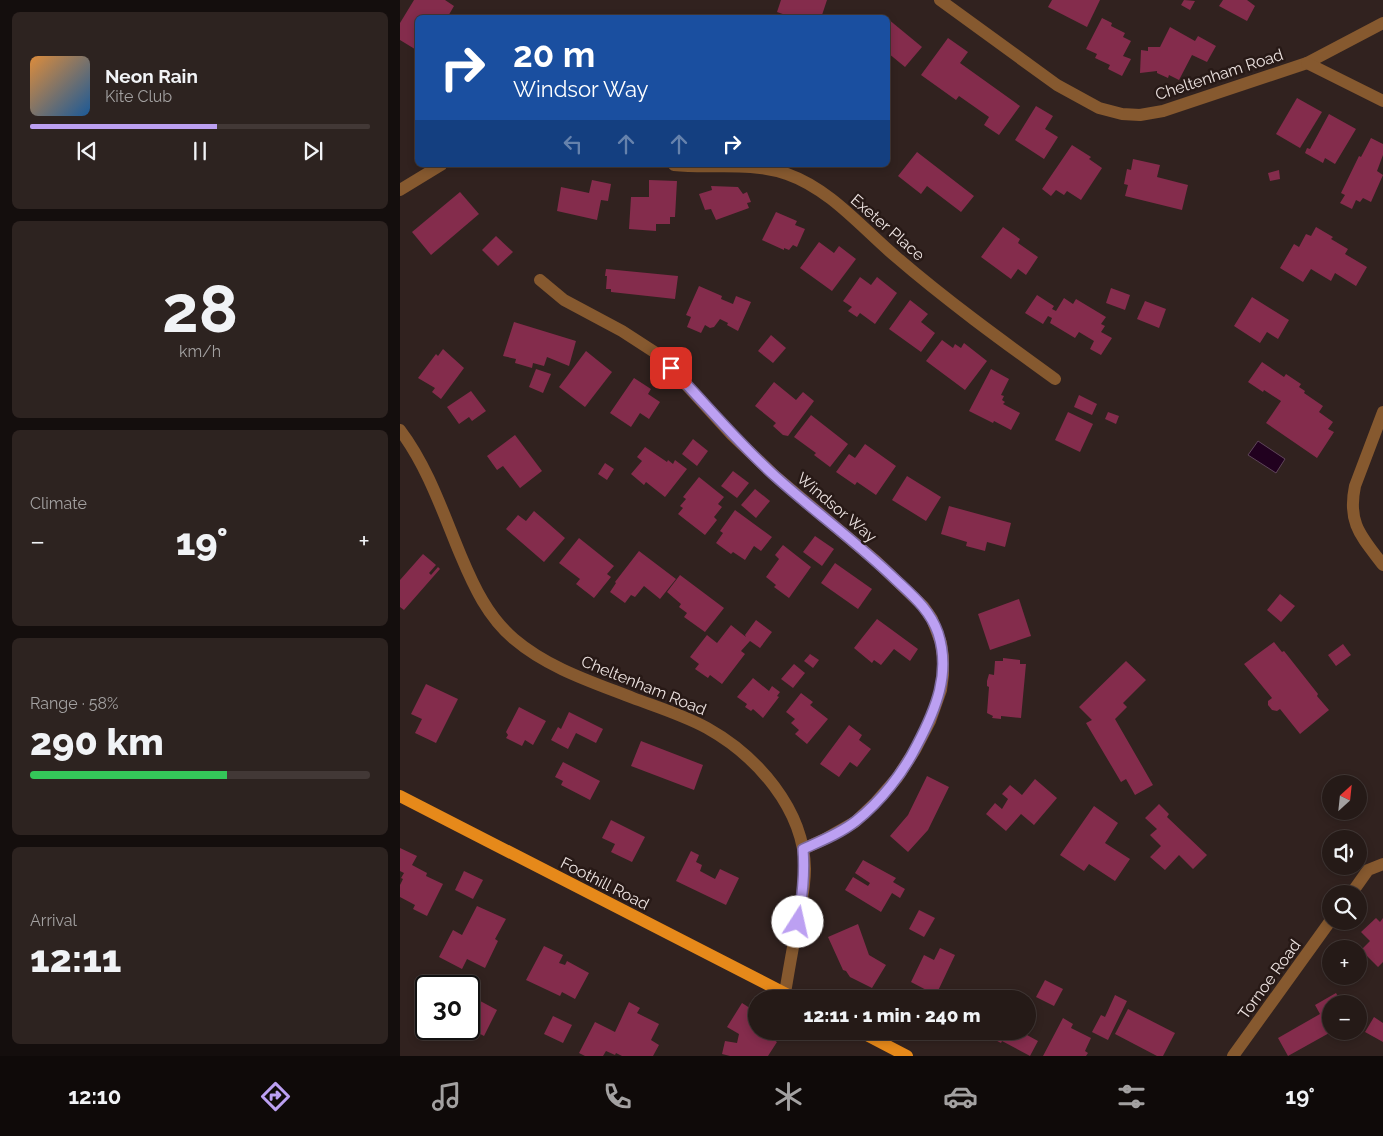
<!DOCTYPE html>
<meta charset="utf-8">
<style>
:root{--surface:#251a17;--page:#2d2320;--text:#f1f3f6;--muted:#a3a1a1;--line:#423836;--accent:#bca0f2}
body{margin:0;font-family:Raleway,sans-serif;background:var(--page);color:var(--text);height:100vh;display:flex;flex-direction:column;font-size:19px;white-space:nowrap}
*{box-sizing:border-box;margin:0}
p{font-size:16px;color:var(--muted)}
.icon{flex:none;width:28px;height:28px;fill:none;stroke:currentColor;stroke-width:2;stroke-linecap:round;stroke-linejoin:round}
.map{position:relative;flex:1;overflow:hidden}
.details{display:flex;flex-direction:column;gap:12px;padding:12px;background:#140e0d;width:400px}
.details>*{flex:none}
.hud{position:absolute;left:15px;top:15px;width:475px;height:152px;border-radius:8px;box-shadow:0 2px 8px #0003,0 0 0 1px var(--line);background:#1a4fa0;color:#fff;overflow:hidden}
.needle{width:32px;rotate:27deg}
.buttons{position:absolute;left:922px;top:775px;display:grid;gap:10px}
.buttons a{display:grid;place-items:center;width:45px;height:45px;border-radius:50%;background:var(--surface);box-shadow:0 2px 8px #0003,0 0 0 1px var(--line);font-size:25px}
.speed{position:absolute;left:15px;top:975px;display:flex;gap:10px;font-size:25px;font-weight:700;text-align:center}
.speed>*{display:grid;place-content:center;width:65px;height:65px;border-radius:50%;background:var(--surface);box-shadow:0 2px 8px #0003,0 0 0 1px var(--line);line-height:1}
.speed .limit{border:2px solid #111;border-radius:8px;background:#fff;color:#111}
.pin{position:absolute;display:grid;place-items:center;width:42px;height:42px;color:#fff;margin:-21px;border-radius:10px;box-shadow:0 2px 8px #0006}
.me{position:absolute;width:55px;margin:-28px;rotate:10deg;stroke-linejoin:round;filter:drop-shadow(0 0 4px #0008)}
.turn{display:flex;align-items:center;gap:18px;height:105px;padding:0 15px;font-size:22px}
.turn .icon{width:65px;height:65px;stroke-width:2.5}
.turn b{display:block;font-size:35px;line-height:42px}
.lanes{display:flex;align-items:center;height:48px;padding:0 15px;background:#0003;justify-content:center;gap:25px;direction:ltr}
.lanes .off{opacity:.35}
.big{font-size:38px;font-weight:800;line-height:1.1}
.details .tile{flex:1;display:flex;flex-direction:column;justify-content:center;gap:8px;min-width:0;padding:0 18px;border-radius:8px;background:var(--page)}
.details .dial{align-items:center;gap:0}
.dial b{font-size:65px;line-height:1}
.song{display:flex;align-items:center;gap:15px}
.cover{width:60px;height:60px;border-radius:8px;background:linear-gradient(135deg,hsl(30 70% 55%),hsl(210 70% 35%))}
.played{height:5px;border-radius:2px;background:linear-gradient(90deg,var(--accent) 55%,var(--line) 55%)}
.keys{display:flex;justify-content:space-around;direction:ltr}
.heat{display:flex;justify-content:space-between;align-items:center;font-size:28px;direction:ltr}
.charge{height:8px;border-radius:4px;background:linear-gradient(90deg,#34c759 58%,var(--line) 0)}
.trip{position:absolute;left:348px;top:990px;width:288px;height:50px;border-radius:25px;background:var(--surface);box-shadow:0 2px 8px #0003,0 0 0 1px var(--line);font-weight:800;line-height:50px;text-align:center}
.dock{display:flex;height:80px;justify-content:space-around;align-items:center;background:#0f0a09;color:var(--muted)}
.dock .icon{width:35px;height:35px}
.dock .current{color:var(--accent)}
.dock b{font-size:22px;color:var(--text)}
main{display:flex;flex:1;min-height:0}
.map>svg:first-child{display:block}
.water{fill:#21011f;stroke:#5e4559}
.building{fill:#842c4c}
.lines{fill:none;stroke-linecap:round;stroke-linejoin:round}
.minor{stroke:#86592f;stroke-width:12}
.major{stroke:#e6891a;stroke-width:12}
.route-casing{stroke:#7a689d;stroke-width:12}
.route{stroke:#bca0f2;stroke-width:9}
.labels{text-anchor:middle;stroke-width:5;stroke-linejoin:round;paint-order:stroke}
.street-label{font-size:16px;fill:#ede3e1;stroke:#271916}
</style>
<main>
<section class="details">
<div class="tile">
<div class="song"><i class="cover"></i><div><b>Neon Rain</b><p>Kite Club</p></div></div>
<div class="played"></div>
<div class="keys"><svg class="icon" aria-label="previous" viewBox="0 0 24 24"><path d="M18 5L8 12l10 7zM5 5v14"/></svg><svg class="icon" aria-label="pause" viewBox="0 0 24 24"><path d="M8 5v14M16 5v14"/></svg><svg class="icon" aria-label="next" viewBox="0 0 24 24"><path d="M6 5l10 7-10 7zM19 5v14"/></svg></div>
</div>
<div class="tile dial"><b>28</b><p>km/h</p></div>
<div class="tile"><p>Climate</p>
<div class="heat"><a>−</a><b class="big">19°</b><a>+</a></div>
</div>
<div class="tile"><p>Range · 58%</p><b class="big">290 km</b><div class="charge"></div></div>
<div class="tile"><p>Arrival</p><b class="big">12:11</b></div>
</section>
<div class="map">
<svg width="983" height="1056" viewBox="0 0 983 1056">
<rect width="100%" height="100%" fill="#31221f"/>
<!-- water -->
<path class="water" d="M 858,441 L 885,459 L 876,473 L 848,455 Z"/>
<!-- building -->
<g class="building">
<path d="M 14,0 L 45,0 L 54,6 L 47,18 L 18,18 L 18,51 L 0,40 L 0,23 Z"/>
<path d="M 381,0 L 427,0 L 421,18 L 394,18 L 377,12 Z"/>
<path d="M 652,0 L 700,0 L 687,27 L 648,7 Z"/>
<path d="M 784,0 L 795,1 L 790,10 L 781,5 Z"/>
<path d="M 823,0 L 847,0 L 855,6 L 847,21 L 819,6 Z"/>
<path d="M 702,18 L 712,23 L 711,26 L 725,33 L 723,37 L 731,41 L 723,56 L 731,59 L 722,76 L 708,69 L 710,65 L 695,58 L 697,54 L 686,49 Z"/>
<path d="M 488,19 L 522,47 L 505,67 L 488,53 Z"/>
<path d="M 770,27 L 795,41 L 798,36 L 816,46 L 807,62 L 792,55 L 779,80 L 769,75 L 768,78 L 757,73 L 757,71 L 740,73 L 741,50 L 748,51 L 748,47 L 760,47 Z"/>
<path d="M 548,38 L 568,52 L 560,63 L 620,106 L 599,135 L 584,125 L 589,117 L 559,96 L 556,100 L 521,75 Z"/>
<path d="M 897,98 L 922,112 L 900,148 L 876,134 Z"/>
<path d="M 636,106 L 653,116 L 645,129 L 658,137 L 644,159 L 615,140 Z"/>
<path d="M 929,114 L 956,129 L 935,164 L 925,158 L 923,163 L 905,153 L 907,148 L 910,149 Z"/>
<path d="M 971,138 L 983,144 L 983,155 L 977,171 L 983,175 L 971,202 L 963,198 L 960,202 L 956,200 L 952,209 L 940,203 L 945,195 L 941,193 L 959,156 L 961,157 Z"/>
<path d="M 672,145 L 691,157 L 689,159 L 702,168 L 681,200 L 667,191 L 664,195 L 656,190 L 651,196 L 642,189 Z"/>
<path d="M 517,152 L 574,196 L 561,212 L 527,186 L 521,194 L 498,176 Z"/>
<path d="M 733,159 L 760,165 L 757,177 L 788,185 L 782,210 L 725,196 L 728,185 L 724,184 L 727,169 L 731,170 Z"/>
<path d="M 879,170 L 880,179 L 870,181 L 868,173 Z"/>
<path d="M 192,180 L 211,184 L 208,201 L 201,200 L 197,220 L 157,211 L 161,187 L 189,193 Z"/>
<path d="M 249,180 L 277,181 L 275,217 L 270,217 L 270,224 L 256,224 L 256,231 L 229,229 L 231,197 L 249,197 Z"/>
<path d="M 311,186 L 338,187 L 343,194 L 347,192 L 351,202 L 347,203 L 349,208 L 316,220 L 311,209 L 305,210 L 299,194 L 312,190 Z"/>
<path d="M 60,192 L 79,214 L 31,255 L 12,232 Z"/>
<path d="M 376,212 L 397,221 L 395,225 L 405,229 L 397,247 L 393,245 L 389,250 L 384,248 L 384,250 L 362,240 Z"/>
<path d="M 603,227 L 620,239 L 618,243 L 638,257 L 626,275 L 618,269 L 611,279 L 581,257 Z"/>
<path d="M 916,227 L 933,237 L 931,239 L 948,249 L 945,254 L 967,267 L 956,286 L 935,273 L 931,281 L 911,269 L 903,282 L 880,268 L 894,244 L 899,247 L 906,234 L 911,236 Z"/>
<path d="M 96,236 L 113,252 L 98,266 L 82,250 Z"/>
<path d="M 419,242 L 434,253 L 439,246 L 456,259 L 432,291 L 400,268 Z"/>
<path d="M 206,269 L 278,276 L 275,299 L 211,292 L 211,289 L 206,289 L 207,276 L 205,276 Z"/>
<path d="M 460,277 L 471,285 L 477,277 L 497,293 L 475,324 L 460,313 L 457,317 L 448,311 L 452,307 L 443,301 Z"/>
<path d="M 299,286 L 322,296 L 321,299 L 333,304 L 336,296 L 351,302 L 338,331 L 327,325 L 328,323 L 320,319 L 314,327 L 310,328 L 305,325 L 301,333 L 287,327 L 291,317 L 286,315 Z"/>
<path d="M 711,288 L 730,295 L 725,310 L 706,303 Z"/>
<path d="M 637,295 L 654,306 L 652,309 L 656,311 L 664,298 L 673,304 L 676,299 L 706,317 L 701,324 L 705,326 L 701,332 L 712,338 L 701,355 L 690,349 L 694,341 L 679,332 L 675,338 L 650,323 L 652,318 L 648,316 L 643,324 L 625,313 Z"/>
<path d="M 852,297 L 889,320 L 878,339 L 867,332 L 860,343 L 834,326 Z"/>
<path d="M 510,300 L 528,314 L 521,322 L 535,333 L 521,352 L 489,329 Z"/>
<path d="M 745,301 L 766,309 L 759,328 L 737,319 Z"/>
<path d="M 114,322 L 176,341 L 169,366 L 147,357 L 144,366 L 133,363 L 132,368 L 115,363 L 116,359 L 103,356 Z"/>
<path d="M 371,335 L 386,348 L 373,363 L 358,351 Z"/>
<path d="M 542,340 L 553,348 L 555,344 L 561,348 L 564,343 L 587,361 L 565,390 L 526,361 Z"/>
<path d="M 43,349 L 64,368 L 41,399 L 32,392 L 35,388 L 18,378 L 36,354 L 38,356 Z"/>
<path d="M 186,351 L 212,372 L 185,407 L 159,387 Z"/>
<path d="M 862,362 L 884,377 L 886,374 L 901,384 L 899,387 L 905,391 L 904,393 L 923,406 L 919,412 L 933,422 L 928,429 L 934,432 L 917,458 L 866,423 L 881,401 L 864,390 L 863,392 L 848,382 Z"/>
<path d="M 136,369 L 151,374 L 143,393 L 129,387 Z"/>
<path d="M 591,369 L 609,379 L 601,395 L 604,396 L 602,400 L 605,402 L 603,404 L 620,413 L 611,430 L 594,421 L 593,423 L 569,411 Z"/>
<path d="M 234,378 L 251,389 L 248,394 L 260,402 L 249,419 L 240,413 L 231,427 L 210,413 Z"/>
<path d="M 374,382 L 396,400 L 403,392 L 414,401 L 388,436 L 383,435 L 373,426 L 376,423 L 355,406 Z"/>
<path d="M 71,391 L 86,411 L 72,421 L 69,417 L 59,424 L 47,407 Z"/>
<path d="M 679,395 L 697,404 L 692,415 L 674,407 Z"/>
<path d="M 668,412 L 693,424 L 680,452 L 655,440 Z"/>
<path d="M 708,412 L 719,416 L 716,424 L 705,419 Z"/>
<path d="M 411,415 L 448,444 L 430,467 L 414,455 L 416,453 L 394,437 Z"/>
<path d="M 115,435 L 142,471 L 120,488 L 103,466 L 97,470 L 87,456 Z"/>
<path d="M 293,439 L 308,451 L 297,466 L 282,454 Z"/>
<path d="M 465,444 L 496,466 L 476,495 L 457,482 L 455,485 L 436,472 L 449,454 L 455,458 Z"/>
<path d="M 245,447 L 267,462 L 268,460 L 273,464 L 275,460 L 287,469 L 265,497 L 246,482 L 244,485 L 231,474 L 242,461 L 237,457 Z"/>
<path d="M 205,463 L 214,469 L 207,480 L 198,474 Z"/>
<path d="M 333,471 L 349,483 L 337,498 L 321,486 Z"/>
<path d="M 507,476 L 541,497 L 526,521 L 492,500 Z"/>
<path d="M 299,477 L 324,497 L 318,504 L 322,507 L 314,517 L 317,520 L 305,535 L 278,514 L 283,508 L 280,506 L 286,499 L 283,497 Z"/>
<path d="M 355,489 L 370,501 L 356,518 L 341,505 Z"/>
<path d="M 549,506 L 611,523 L 605,547 L 587,542 L 585,551 L 566,546 L 567,542 L 541,534 Z"/>
<path d="M 335,510 L 372,537 L 361,551 L 354,546 L 345,560 L 333,552 L 331,554 L 316,543 L 323,533 L 320,531 Z"/>
<path d="M 134,511 L 165,538 L 144,562 L 106,529 L 118,515 L 126,521 Z"/>
<path d="M 415,536 L 434,549 L 422,566 L 403,552 Z"/>
<path d="M 179,538 L 214,566 L 207,574 L 211,577 L 194,598 L 176,584 L 180,579 L 159,563 Z"/>
<path d="M 383,545 L 411,567 L 389,598 L 374,587 L 376,585 L 366,577 L 379,559 L 375,555 Z"/>
<path d="M 239,551 L 276,579 L 260,599 L 244,586 L 235,597 L 231,595 L 225,603 L 210,592 L 216,583 L 215,582 Z"/>
<path d="M 23,554 L 36,565 L 29,573 L 31,575 L 38,567 L 40,569 L 4,610 L 0,607 L 0,580 Z"/>
<path d="M 435,563 L 472,589 L 458,609 L 421,583 Z"/>
<path d="M 280,575 L 324,608 L 305,632 L 284,617 L 287,613 L 279,607 L 281,604 L 267,592 Z"/>
<path d="M 880,594 L 895,606 L 881,622 L 867,610 Z"/>
<path d="M 619,599 L 631,636 L 590,650 L 578,614 Z"/>
<path d="M 477,619 L 518,649 L 510,661 L 494,649 L 481,665 L 474,660 L 472,663 L 454,648 Z"/>
<path d="M 356,620 L 372,632 L 360,648 L 350,641 L 341,651 L 345,654 L 322,684 L 310,675 L 308,678 L 295,669 L 299,664 L 290,657 L 307,635 L 317,643 L 331,625 L 346,637 L 345,635 Z"/>
<path d="M 874,642 L 882,652 L 884,651 L 918,694 L 917,696 L 929,710 L 900,734 L 880,709 L 877,711 L 872,710 L 868,705 L 868,701 L 872,698 L 844,664 Z"/>
<path d="M 943,644 L 951,655 L 936,666 L 928,655 Z"/>
<path d="M 410,654 L 419,660 L 413,668 L 404,661 Z"/>
<path d="M 603,658 L 620,660 L 620,664 L 626,664 L 621,718 L 601,716 L 601,719 L 592,718 L 593,716 L 587,713 L 589,687 L 587,686 L 587,681 L 589,674 L 594,675 L 595,661 L 603,661 Z"/>
<path d="M 726,661 L 746,680 L 723,703 L 727,707 L 715,719 L 753,785 L 735,795 L 726,779 L 721,782 L 686,723 L 692,720 L 679,707 Z"/>
<path d="M 394,664 L 405,673 L 393,688 L 381,679 Z"/>
<path d="M 353,678 L 369,691 L 372,686 L 380,692 L 377,696 L 379,697 L 363,718 L 353,709 L 351,711 L 345,707 L 347,704 L 337,697 Z"/>
<path d="M 26,684 L 58,699 L 36,743 L 15,733 L 22,719 L 11,714 Z"/>
<path d="M 401,693 L 413,702 L 410,705 L 428,719 L 407,744 L 395,734 L 399,730 L 391,723 L 395,719 L 386,712 Z"/>
<path d="M 119,707 L 146,721 L 133,745 L 125,740 L 122,746 L 106,738 L 108,735 L 106,732 Z"/>
<path d="M 169,712 L 203,729 L 196,743 L 176,733 L 168,749 L 151,740 L 158,727 L 161,729 Z"/>
<path d="M 449,725 L 462,735 L 459,740 L 471,749 L 457,767 L 450,762 L 439,777 L 420,764 Z"/>
<path d="M 241,741 L 303,765 L 294,790 L 231,766 Z"/>
<path d="M 163,762 L 200,781 L 190,800 L 161,785 L 163,781 L 155,777 Z"/>
<path d="M 527,776 L 549,787 L 528,830 L 508,852 L 490,836 L 508,815 Z"/>
<path d="M 635,779 L 657,798 L 634,825 L 621,814 L 606,831 L 586,814 L 595,803 L 602,809 L 608,799 L 602,794 L 610,785 L 622,795 Z"/>
<path d="M 759,804 L 769,814 L 767,817 L 807,855 L 793,869 L 779,855 L 765,870 L 750,857 L 761,846 L 750,835 L 757,829 L 745,818 Z"/>
<path d="M 694,806 L 718,823 L 705,843 L 730,859 L 715,881 L 689,864 L 684,871 L 660,855 Z"/>
<path d="M 211,820 L 245,837 L 232,862 L 211,852 L 215,844 L 202,838 Z"/>
<path d="M 0,848 L 17,856 L 12,865 L 27,873 L 26,876 L 43,884 L 27,916 L 13,909 L 15,905 L 0,897 L 0,885 L 3,879 L 1,878 L 4,873 L 0,871 Z"/>
<path d="M 291,851 L 299,855 L 296,862 L 302,865 L 300,871 L 315,879 L 320,869 L 339,878 L 326,905 L 276,881 Z"/>
<path d="M 463,860 L 496,878 L 493,882 L 505,889 L 500,898 L 492,893 L 481,912 L 445,890 L 453,877 L 468,886 L 470,883 L 455,873 Z"/>
<path d="M 64,871 L 83,880 L 73,899 L 55,890 Z"/>
<path d="M 77,906 L 106,919 L 95,939 L 98,941 L 85,968 L 67,959 L 62,969 L 39,957 L 53,930 L 62,935 Z"/>
<path d="M 519,910 L 535,918 L 524,937 L 509,929 Z"/>
<path d="M 976,918 L 980,922 L 983,918 L 983,962 L 978,967 L 961,950 L 970,941 L 961,932 Z"/>
<path d="M 458,924 L 469,955 L 486,965 L 472,988 L 450,977 L 446,971 L 443,970 L 428,937 Z"/>
<path d="M 144,946 L 163,955 L 159,963 L 165,965 L 167,961 L 189,973 L 175,999 L 162,992 L 160,996 L 126,980 Z"/>
<path d="M 540,948 L 555,955 L 536,995 L 511,982 L 524,955 L 534,960 Z"/>
<path d="M 645,980 L 663,989 L 654,1006 L 636,997 Z"/>
<path d="M 936,993 L 942,1004 L 931,1004 L 931,1032 L 888,1056 L 878,1038 L 920,1014 L 915,1005 Z"/>
<path d="M 69,995 L 97,1010 L 84,1036 L 69,1028 Z"/>
<path d="M 715,995 L 727,1001 L 708,1040 L 692,1032 L 701,1015 L 705,1017 Z"/>
<path d="M 229,1002 L 240,1008 L 237,1013 L 259,1024 L 251,1040 L 259,1045 L 253,1056 L 222,1056 L 216,1053 L 215,1055 L 206,1051 L 203,1056 L 185,1056 L 179,1053 L 195,1022 L 215,1032 Z"/>
<path d="M 342,1003 L 356,1012 L 354,1019 L 356,1021 L 356,1031 L 361,1031 L 377,1042 L 368,1056 L 330,1056 L 322,1054 L 325,1041 L 337,1043 L 339,1034 L 327,1027 Z"/>
<path d="M 728,1009 L 775,1033 L 763,1056 L 757,1056 L 715,1034 Z"/>
<path d="M 626,1010 L 630,1013 L 629,1016 L 636,1019 L 627,1035 L 638,1041 L 630,1056 L 602,1041 L 601,1043 L 586,1035 L 588,1031 L 626,1031 Z"/>
<path d="M 153,1016 L 172,1025 L 163,1043 L 144,1034 Z"/>
<path d="M 974,1017 L 983,1023 L 983,1042 L 965,1032 Z"/>
<path d="M 663,1018 L 673,1024 L 671,1028 L 691,1038 L 685,1051 L 688,1053 L 686,1056 L 643,1056 Z"/>
</g>
<g class="lines">
<!-- minor -->
<g class="minor">
<path d="M 540,0 L 657,85 L 699,108 L 722,114 L 740,115 L 763,111 L 907,63 L 983,23"/>
<path d="M 907,63 L 983,101"/>
<path d="M 274,165 C 313,169 348,161 387,174 C 430,189 462,228 495,256 C 546,300 601,340 655,379"/>
<path d="M 0,190 L 41,165"/>
<path d="M 140,280 L 164,300 L 222,331 L 259,355 L 332,435 L 375,476 L 476,561 L 523,606 L 532,619 L 541,643 L 543,657 L 543,675 L 541,690 L 530,721 L 515,750 L 497,778 L 476,802 L 455,822 L 425,839 L 403,849"/>
<path d="M 983,412 L 955,486 C 947,524 962,537 983,565"/>
<path d="M 0,430 C 28,467 43,513 61,556 C 74,587 88,617 114,639 C 148,668 192,682 233,698 C 257,707 283,715 307,728 C 357,756 404,809 405,869 C 405,887 401,904 398,922 C 393,945 389,969 385,993"/>
<path d="M 951,894 L 968,870 L 983,864"/>
<path d="M 833,1056 L 931,920"/>
</g>
<!-- major -->
<g class="major">
<path d="M 0,796 L 396,999"/>
<path d="M 459,1031 L 507,1056"/>
</g>
</g>
<g class="lines">
<!-- route casing -->
<g class="route-casing">
<path id="route" d="M 271,368 C 306,404 338,443 376,477 C 415,512 458,543 496,580 C 513,596 530,610 538,633 C 551,673 536,709 517,745 C 503,773 481,801 456,821 C 441,833 421,841 403,849 C 405,875 402,897 398,922"/>
</g>
<!-- route -->
<use href="#route" class="route"/>
</g>
<g class="labels">
<!-- street labels -->
<g class="street-label">
<text transform="translate(819 74) rotate(-18)" y="6">Cheltenham Road</text>
<text transform="translate(488 227) rotate(41)" y="6">Exeter Place</text>
<text transform="translate(437 507) rotate(40)" y="6">Windsor Way</text>
<text transform="translate(244 685) rotate(22)" y="6">Cheltenham Road</text>
<text transform="translate(205 883) rotate(27)" y="6">Foothill Road</text>
<text transform="translate(869 979) rotate(-54)" y="6">Tornoe Road</text>
</g>
</g>
</svg>
<div class="buttons">
<a><svg class="needle" viewBox="-14 -14 28 28"><path d="M0-13l5 13h-10z" fill="#e53935"/><path d="M0 13l5-13h-10z" fill="#a3a1a1"/></svg></a>
<a><svg class="icon" aria-label="sound" viewBox="0 0 24 24"><path d="M4 9h4l5-4v14l-5-4H4zM17 9q2 3 0 6"/></svg></a>
<a><svg class="icon" aria-label="search" viewBox="0 0 24 24"><circle cx="10" cy="10" r="6"/><path d="M15 15l6 6"/></svg></a>
<a>+</a>
<a>−</a>
</div>
<div class="speed"><div class="limit">30</div></div>
<div class="pin" style="left:271px;top:368px;background:#d93025"><svg class="icon" aria-label="arrive" viewBox="0 0 24 24"><path d="M6 21V4h12l-3 4 3 4H6"/></svg></div>
<svg class="me" style="left:398px;top:922px" viewBox="-20 -20 40 40"><circle r="19" fill="#fff"/><path d="M0-13L10 11 0 6-10 11z" fill="#bca0f2"/></svg>
<div class="trip">12:11 · 1 min · 240 m</div>
<div class="hud">
<div class="turn"><svg class="icon" aria-label="right" viewBox="0 0 24 24"><path d="M7 20v-9h11M14 6l5 5-5 5"/></svg><div><b>20 m</b>Windsor Way</div></div>
<div class="lanes"><svg class="icon off" aria-label="left" viewBox="0 0 24 24"><path d="M17 20v-9H6M10 6l-5 5 5 5"/></svg><svg class="icon off" aria-label="ahead" viewBox="0 0 24 24"><path d="M12 20V5M6 11l6-6 6 6"/></svg><svg class="icon off" aria-label="ahead" viewBox="0 0 24 24"><path d="M12 20V5M6 11l6-6 6 6"/></svg><svg class="icon" aria-label="right" viewBox="0 0 24 24"><path d="M7 20v-9h11M14 6l5 5-5 5"/></svg></div>
</div>
</div>
</main>
<nav class="dock">
<b>12:10</b>
<svg class="icon current" aria-label="directions" viewBox="0 0 24 24"><path d="M12 3l9 9-9 9-9-9zM9 14v-3h6M13 9l2 2-2 2"/></svg>
<svg class="icon" aria-label="music" viewBox="0 0 24 24"><path d="M9 18V5l10-2v13"/><circle cx="6" cy="18" r="3"/><circle cx="16" cy="16" r="3"/></svg>
<svg class="icon" aria-label="phone" viewBox="0 0 24 24"><path d="M5 4h4l2 5-3 2q2 4 5 5l2-3 5 2v4C11 20 4 13 5 4z"/></svg>
<svg class="icon" aria-label="climate" viewBox="0 0 24 24"><path d="M12 3v18M4 7l16 10M4 17L20 7"/></svg>
<svg class="icon" aria-label="car" viewBox="0 0 24 24"><path d="M5 17H2v-5l4-1 3-4h7l3 4 3 1v5h-3M9 17h6M6 11h13"/><circle cx="7" cy="17" r="2"/><circle cx="17" cy="17" r="2"/></svg>
<svg class="icon" aria-label="filters" viewBox="0 0 24 24"><path d="M4 7h16M4 17h16"/><circle cx="9" cy="7" r="2"/><circle cx="15" cy="17" r="2"/></svg>
<b>19°</b>
</nav>
